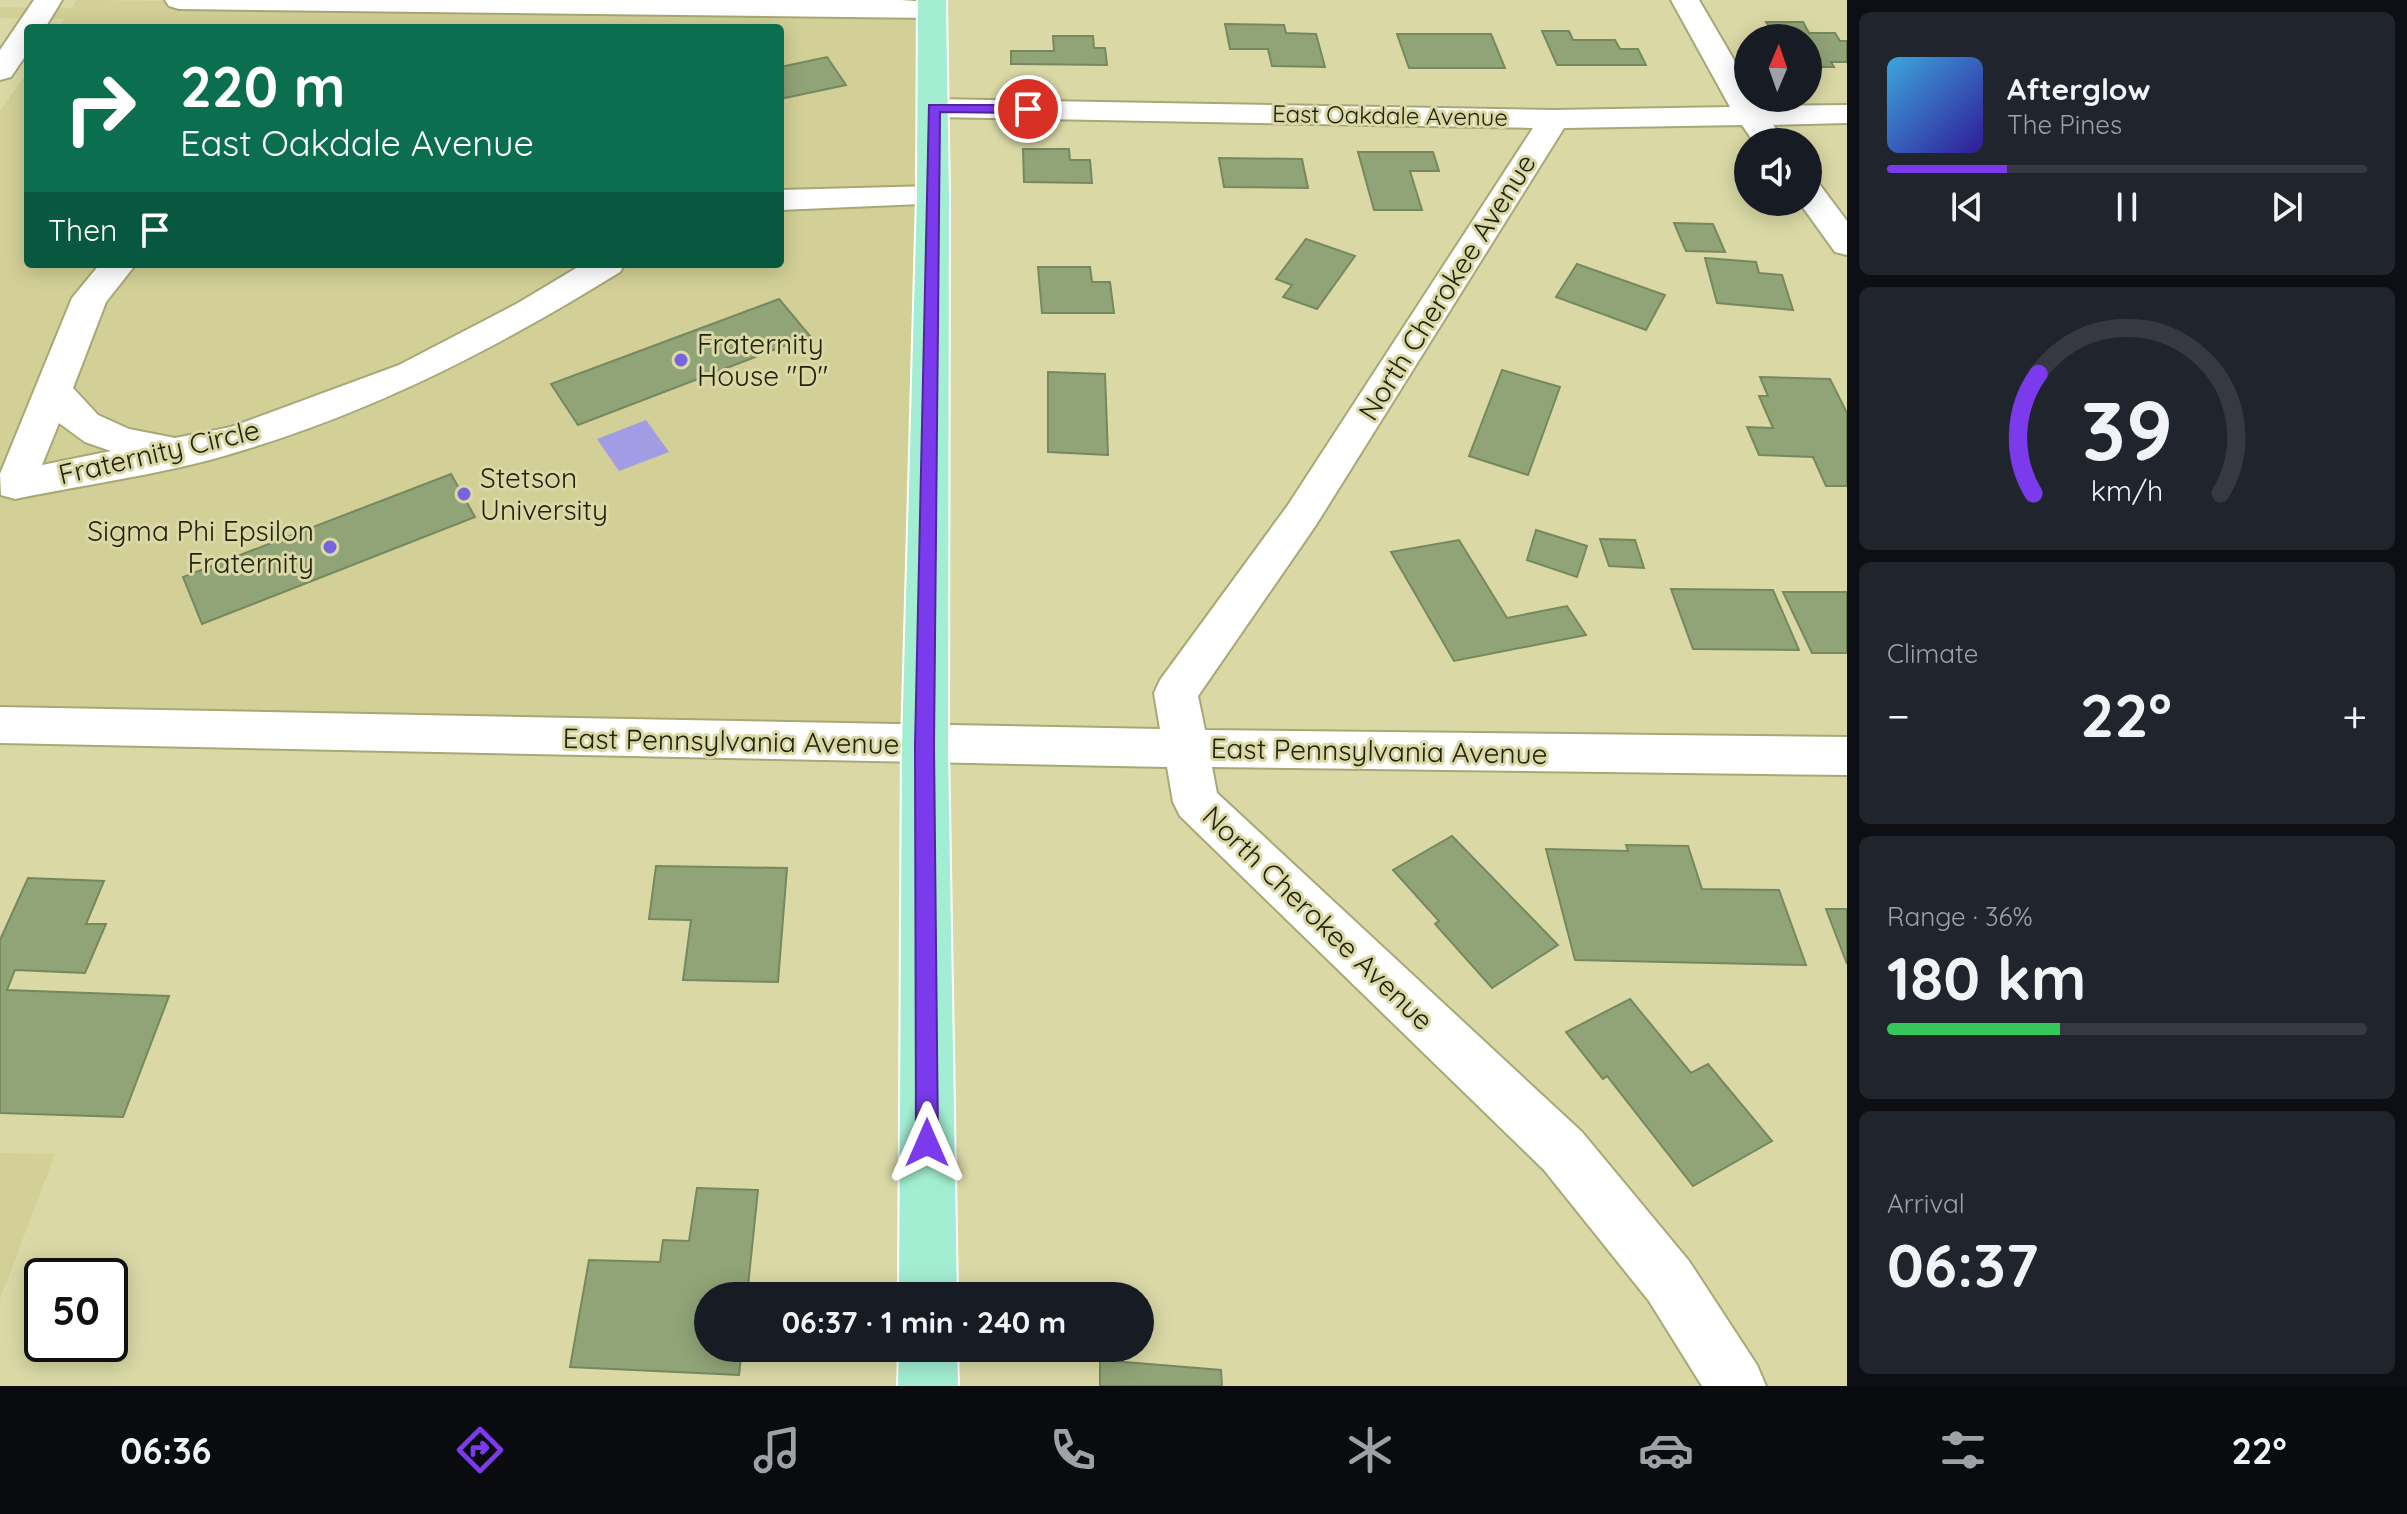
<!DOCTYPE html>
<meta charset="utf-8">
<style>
:root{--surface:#171b24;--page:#20242c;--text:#f1f3f6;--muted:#9ea1a6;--line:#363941;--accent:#7c3aed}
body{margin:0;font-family:Quicksand,sans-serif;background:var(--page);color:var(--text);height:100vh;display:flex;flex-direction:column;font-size:30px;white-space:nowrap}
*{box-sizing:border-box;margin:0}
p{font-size:26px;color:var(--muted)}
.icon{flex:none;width:44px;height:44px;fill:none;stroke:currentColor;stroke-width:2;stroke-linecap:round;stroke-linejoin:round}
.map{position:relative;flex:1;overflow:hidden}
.sheet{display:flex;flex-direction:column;gap:12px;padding:12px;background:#0d0f14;width:560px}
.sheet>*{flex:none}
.hud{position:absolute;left:24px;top:24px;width:760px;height:244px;border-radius:8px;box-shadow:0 4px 20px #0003;background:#0b6e4f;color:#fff;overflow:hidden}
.needle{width:52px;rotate:2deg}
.fabs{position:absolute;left:1734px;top:24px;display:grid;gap:16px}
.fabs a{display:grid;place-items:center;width:88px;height:88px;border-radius:50%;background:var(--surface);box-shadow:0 4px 20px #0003;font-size:40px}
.speed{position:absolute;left:24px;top:1258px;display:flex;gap:16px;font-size:40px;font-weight:700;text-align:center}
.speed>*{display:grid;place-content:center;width:104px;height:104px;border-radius:50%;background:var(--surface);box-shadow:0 4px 20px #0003;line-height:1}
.speed .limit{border:4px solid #111;border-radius:12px;background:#fff;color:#111}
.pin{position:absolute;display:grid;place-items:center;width:68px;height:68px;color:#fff;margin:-34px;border:4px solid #fff;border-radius:50%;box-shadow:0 2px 8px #0007}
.me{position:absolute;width:88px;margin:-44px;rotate:0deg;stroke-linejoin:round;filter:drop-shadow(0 0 6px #0008)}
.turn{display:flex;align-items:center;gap:28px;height:168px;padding:0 24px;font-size:36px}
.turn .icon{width:104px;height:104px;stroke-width:2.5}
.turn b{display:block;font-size:56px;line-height:68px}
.then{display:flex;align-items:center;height:76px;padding:0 24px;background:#0003;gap:16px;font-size:30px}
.big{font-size:60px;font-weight:700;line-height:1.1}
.sheet .widget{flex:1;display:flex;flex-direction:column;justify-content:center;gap:12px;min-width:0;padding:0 28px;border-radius:12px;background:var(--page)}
.sheet .dial{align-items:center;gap:0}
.dial svg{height:208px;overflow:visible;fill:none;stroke:var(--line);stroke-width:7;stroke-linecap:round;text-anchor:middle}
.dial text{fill:var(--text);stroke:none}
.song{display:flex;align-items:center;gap:24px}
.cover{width:96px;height:96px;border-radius:12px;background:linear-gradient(135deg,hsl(200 70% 55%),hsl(250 70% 35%))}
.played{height:8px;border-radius:4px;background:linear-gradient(90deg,var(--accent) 25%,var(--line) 25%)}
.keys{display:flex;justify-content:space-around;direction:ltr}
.heat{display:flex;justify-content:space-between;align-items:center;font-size:44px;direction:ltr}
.charge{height:12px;border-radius:6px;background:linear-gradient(90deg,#34c759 36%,var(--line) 0)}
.trip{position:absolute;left:694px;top:1282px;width:460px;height:80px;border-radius:40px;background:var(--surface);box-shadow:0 4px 20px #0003;font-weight:700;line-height:80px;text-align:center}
.dock{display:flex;height:128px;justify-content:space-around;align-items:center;background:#090b0e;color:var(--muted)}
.dock .icon{width:56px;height:56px}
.dock .selected{color:var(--accent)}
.dock b{font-size:36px;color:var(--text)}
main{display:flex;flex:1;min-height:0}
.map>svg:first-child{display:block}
.built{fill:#d2d096}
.green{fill:#a19ce3}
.building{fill:#91a477;stroke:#76885d;stroke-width:2}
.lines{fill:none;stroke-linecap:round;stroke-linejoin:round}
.minor-casing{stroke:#a8a776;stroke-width:4}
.major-casing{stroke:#fff;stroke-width:4}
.minor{fill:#fff;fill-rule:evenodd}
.major{fill:#a3eed3;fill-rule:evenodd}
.route{fill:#7c3aed;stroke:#51269a;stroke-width:2}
.poi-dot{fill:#7864df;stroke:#dad9a6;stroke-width:3}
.labels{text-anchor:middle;stroke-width:6;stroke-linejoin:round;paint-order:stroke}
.far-street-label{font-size:24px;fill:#23220f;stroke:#dad9a6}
.street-label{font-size:28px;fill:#23220f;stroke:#dad9a6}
.poi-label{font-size:28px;fill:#23220f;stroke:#dad9a6;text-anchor:start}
</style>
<main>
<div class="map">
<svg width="1847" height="1386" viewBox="0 0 1847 1386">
<rect width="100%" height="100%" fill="#dad9a6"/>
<!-- built -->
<g class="built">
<path d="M 77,0 L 932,9 L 925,745 L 0,725 L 0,111 L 28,71 L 28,264 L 780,264 L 780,28 L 58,28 L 64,19 L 0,18 L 0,7 L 72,8 Z"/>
<path d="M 0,1153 L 55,1154 L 0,1299 Z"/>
</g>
<!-- green -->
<path class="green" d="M 646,420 L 669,452 L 619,471 L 597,439 Z"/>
<!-- building -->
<g class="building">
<path d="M 1766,22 L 1803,22 L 1809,33 L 1835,33 L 1840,41 L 1847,41 L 1847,62 L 1831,62 L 1834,67 L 1808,67 L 1808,38 L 1776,38 Z"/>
<path d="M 1225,24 L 1284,25 L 1286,33 L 1316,34 L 1325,67 L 1272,66 L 1268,49 L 1230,49 Z"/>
<path d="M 1542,31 L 1569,31 L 1573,40 L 1615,40 L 1620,49 L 1638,49 L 1646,65 L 1557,65 Z"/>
<path d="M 1397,34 L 1491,34 L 1505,68 L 1409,68 Z"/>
<path d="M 1053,36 L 1093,36 L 1094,48 L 1105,48 L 1107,65 L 1011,64 L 1011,51 L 1054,51 Z"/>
<path d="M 827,57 L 846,85 L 780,99 L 780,67 Z"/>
<path d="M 1023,149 L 1069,149 L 1070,160 L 1090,160 L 1092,183 L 1024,182 Z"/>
<path d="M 1358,152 L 1433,152 L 1439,171 L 1410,171 L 1422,210 L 1374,210 Z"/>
<path d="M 1219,158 L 1302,159 L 1308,188 L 1224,187 Z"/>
<path d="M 1674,223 L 1713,224 L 1725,252 L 1686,251 Z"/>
<path d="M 1306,239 L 1355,256 L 1317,309 L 1283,297 L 1292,285 L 1276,279 Z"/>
<path d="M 1705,258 L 1756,262 L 1759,273 L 1782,275 L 1793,310 L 1717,303 Z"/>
<path d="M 1577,264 L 1665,295 L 1646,330 L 1556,297 Z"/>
<path d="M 1038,267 L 1090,267 L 1092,282 L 1110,282 L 1114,313 L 1042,313 Z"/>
<path d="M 779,299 L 810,336 L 578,425 L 551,384 Z"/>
<path d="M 1502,370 L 1560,387 L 1528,475 L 1469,456 Z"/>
<path d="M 1048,372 L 1105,374 L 1108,455 L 1048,452 Z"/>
<path d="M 1760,377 L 1830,379 L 1847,413 L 1847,486 L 1826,486 L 1813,457 L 1759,455 L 1747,427 L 1773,428 L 1759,396 L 1768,396 Z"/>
<path d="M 451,474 L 475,517 L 202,624 L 183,577 Z"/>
<path d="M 1536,530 L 1587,546 L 1577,577 L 1527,560 Z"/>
<path d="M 1600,539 L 1635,540 L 1644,568 L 1609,566 Z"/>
<path d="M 1459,540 L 1507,618 L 1567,606 L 1586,635 L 1454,661 L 1391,552 Z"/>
<path d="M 1671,589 L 1773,590 L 1799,650 L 1693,649 Z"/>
<path d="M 1783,592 L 1847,592 L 1847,653 L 1812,653 Z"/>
<path d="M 1452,836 L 1558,945 L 1492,988 L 1435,924 L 1439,921 L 1393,870 Z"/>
<path d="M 1626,845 L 1688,846 L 1702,889 L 1779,890 L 1806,965 L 1575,960 L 1546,849 L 1628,851 Z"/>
<path d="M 656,866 L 787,868 L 778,982 L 683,980 L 691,920 L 649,919 Z"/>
<path d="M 28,878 L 104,881 L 86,924 L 106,924 L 85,973 L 15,970 L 7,990 L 169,996 L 123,1117 L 0,1113 L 0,940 Z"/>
<path d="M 1826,909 L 1847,909 L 1847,964 Z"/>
<path d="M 1630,999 L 1691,1073 L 1708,1064 L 1772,1141 L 1693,1186 L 1607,1076 L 1603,1079 L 1566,1032 Z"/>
<path d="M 697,1188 L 758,1190 L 747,1296 L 708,1296 L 708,1348 L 742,1348 L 739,1375 L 570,1367 L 589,1260 L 660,1262 L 663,1240 L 689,1241 Z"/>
<path d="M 1100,1360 L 1221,1370 L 1222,1386 L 1100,1386 Z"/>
</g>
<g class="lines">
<!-- minor casing -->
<g class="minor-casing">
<g id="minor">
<path d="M 34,0 L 62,0 L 45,28 L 28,28 L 28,52 L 11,77 L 0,80 L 0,50 Z"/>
<path d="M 165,0 L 901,0 L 942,3 L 946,9 L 942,15 L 932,18 L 179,9 L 169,6 Z"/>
<path d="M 1671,0 L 1699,0 L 1748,84 L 1748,98 L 1756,98 L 1761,106 L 1847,105 L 1847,123 L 1773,125 L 1780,134 L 1770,142 L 1753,141 L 1742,125 L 1564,128 L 1316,525 L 1198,696 L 1205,730 L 1847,737 L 1847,775 L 1212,767 L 1217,793 L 1582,1132 L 1689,1261 L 1757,1365 L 1766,1386 L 1702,1386 L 1649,1301 L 1544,1170 L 1180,816 L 1173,802 L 1167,767 L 0,743 L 0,707 L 1160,729 L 1154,693 L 1160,680 L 1288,505 L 1533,128 L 934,117 L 923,115 L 919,108 L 923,101 L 934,99 L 1554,110 L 1730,107 Z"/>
<path d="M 1808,182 L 1820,185 L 1847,221 L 1847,255 L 1835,252 L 1799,202 L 1808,202 Z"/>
<path d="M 933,186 L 945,189 L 949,196 L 945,203 L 780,210 L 780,190 Z"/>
<path d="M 100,264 L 136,264 L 106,302 L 73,388 L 98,415 L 129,429 L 175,438 L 231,427 L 399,365 L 518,303 L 583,264 L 625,264 L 620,272 C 500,346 383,407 247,449 C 173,473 92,483 15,499 L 1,495 L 0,474 L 72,298 ZM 59,423 L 85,442 L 111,451 L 42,465 Z"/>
</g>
</g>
<!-- major casing -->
<g class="major-casing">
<g id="major">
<path d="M 918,0 L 946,0 L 949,196 L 948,745 L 957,1296 L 899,1296 L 902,745 L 917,196 Z"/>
<path d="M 899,1348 L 957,1348 L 958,1386 L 898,1386 Z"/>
</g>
</g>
<!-- minor -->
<use href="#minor" class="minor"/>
<!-- major -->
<use href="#major" class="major"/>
</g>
<!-- route -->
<path class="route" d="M 929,105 L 1028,105 L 1035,109 L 1028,113 L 940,112 L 934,745 L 938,1143 L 935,1151 L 927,1154 L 919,1151 L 916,1143 L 915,745 Z"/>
<!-- markers -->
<g class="poi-dot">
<circle cx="681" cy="360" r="8"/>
<circle cx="464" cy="494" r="8"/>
<circle cx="330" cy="547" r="8"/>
</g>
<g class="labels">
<!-- far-street labels -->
<g class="far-street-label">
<text transform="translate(1390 116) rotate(1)" y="8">East Oakdale Avenue</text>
</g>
<!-- street labels -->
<g class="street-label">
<text transform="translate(1447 287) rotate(-58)" y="10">North Cherokee Avenue</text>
<text transform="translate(159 452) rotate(-13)" y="10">Fraternity Circle</text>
<text transform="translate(731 741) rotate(1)" y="10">East Pennsylvania Avenue</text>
<text transform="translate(1379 751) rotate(1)" y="10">East Pennsylvania Avenue</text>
<text transform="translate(1318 918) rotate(44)" y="10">North Cherokee Avenue</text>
</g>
<!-- poi labels -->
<g class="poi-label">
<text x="697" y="354">Fraternity<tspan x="697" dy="32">House "D"</tspan></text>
<text x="480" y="488">Stetson<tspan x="480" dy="32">University</tspan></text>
<text x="314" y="541" text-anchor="end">Sigma Phi Epsilon<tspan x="314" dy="32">Fraternity</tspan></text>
</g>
</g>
</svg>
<div class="fabs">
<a><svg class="needle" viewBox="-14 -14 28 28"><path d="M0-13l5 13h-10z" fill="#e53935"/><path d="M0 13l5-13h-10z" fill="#9ea1a6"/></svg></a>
<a><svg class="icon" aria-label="sound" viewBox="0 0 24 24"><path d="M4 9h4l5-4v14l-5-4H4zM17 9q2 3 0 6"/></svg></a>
</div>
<div class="speed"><div class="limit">50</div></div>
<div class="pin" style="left:1028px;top:109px;background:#d93025"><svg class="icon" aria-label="arrive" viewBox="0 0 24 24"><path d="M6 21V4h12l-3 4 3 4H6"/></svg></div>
<svg class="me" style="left:927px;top:1143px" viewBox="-20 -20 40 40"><path d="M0-17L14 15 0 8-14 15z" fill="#7c3aed" stroke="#fff" stroke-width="4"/></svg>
<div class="trip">06:37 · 1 min · 240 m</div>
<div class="hud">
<div class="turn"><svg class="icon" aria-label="right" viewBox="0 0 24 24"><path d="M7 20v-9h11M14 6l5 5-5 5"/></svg><div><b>220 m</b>East Oakdale Avenue</div></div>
<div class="then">Then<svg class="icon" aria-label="arrive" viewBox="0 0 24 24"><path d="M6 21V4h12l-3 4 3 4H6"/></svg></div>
</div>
</div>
<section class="sheet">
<div class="widget">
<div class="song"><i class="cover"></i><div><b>Afterglow</b><p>The Pines</p></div></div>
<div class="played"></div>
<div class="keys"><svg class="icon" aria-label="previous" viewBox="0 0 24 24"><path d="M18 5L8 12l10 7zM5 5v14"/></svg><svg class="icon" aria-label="pause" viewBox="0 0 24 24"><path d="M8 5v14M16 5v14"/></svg><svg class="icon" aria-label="next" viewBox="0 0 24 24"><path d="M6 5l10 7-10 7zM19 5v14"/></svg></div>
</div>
<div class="widget dial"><svg viewBox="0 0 100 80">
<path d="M14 69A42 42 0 1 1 86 69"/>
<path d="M14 69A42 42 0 0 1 16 23" stroke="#7c3aed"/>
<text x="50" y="56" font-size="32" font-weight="700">39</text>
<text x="50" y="72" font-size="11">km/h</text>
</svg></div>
<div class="widget"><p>Climate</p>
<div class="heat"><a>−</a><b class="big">22°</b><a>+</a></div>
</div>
<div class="widget"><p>Range · 36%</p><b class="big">180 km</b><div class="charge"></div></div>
<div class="widget"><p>Arrival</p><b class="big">06:37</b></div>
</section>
</main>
<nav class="dock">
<b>06:36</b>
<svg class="icon selected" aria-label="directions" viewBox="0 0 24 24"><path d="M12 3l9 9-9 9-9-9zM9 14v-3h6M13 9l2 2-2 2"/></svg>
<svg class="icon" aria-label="music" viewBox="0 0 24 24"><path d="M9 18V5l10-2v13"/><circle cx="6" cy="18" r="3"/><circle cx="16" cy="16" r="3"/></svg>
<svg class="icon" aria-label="phone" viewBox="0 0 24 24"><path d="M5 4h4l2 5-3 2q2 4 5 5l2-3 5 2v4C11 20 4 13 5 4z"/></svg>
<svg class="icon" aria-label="climate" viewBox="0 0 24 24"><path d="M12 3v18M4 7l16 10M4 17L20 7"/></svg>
<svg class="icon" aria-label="car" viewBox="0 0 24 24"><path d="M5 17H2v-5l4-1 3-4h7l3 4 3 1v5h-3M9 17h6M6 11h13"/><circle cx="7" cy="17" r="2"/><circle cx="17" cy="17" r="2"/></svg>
<svg class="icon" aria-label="filters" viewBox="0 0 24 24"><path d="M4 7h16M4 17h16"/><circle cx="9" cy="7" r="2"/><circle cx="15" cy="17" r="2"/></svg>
<b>22°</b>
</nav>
